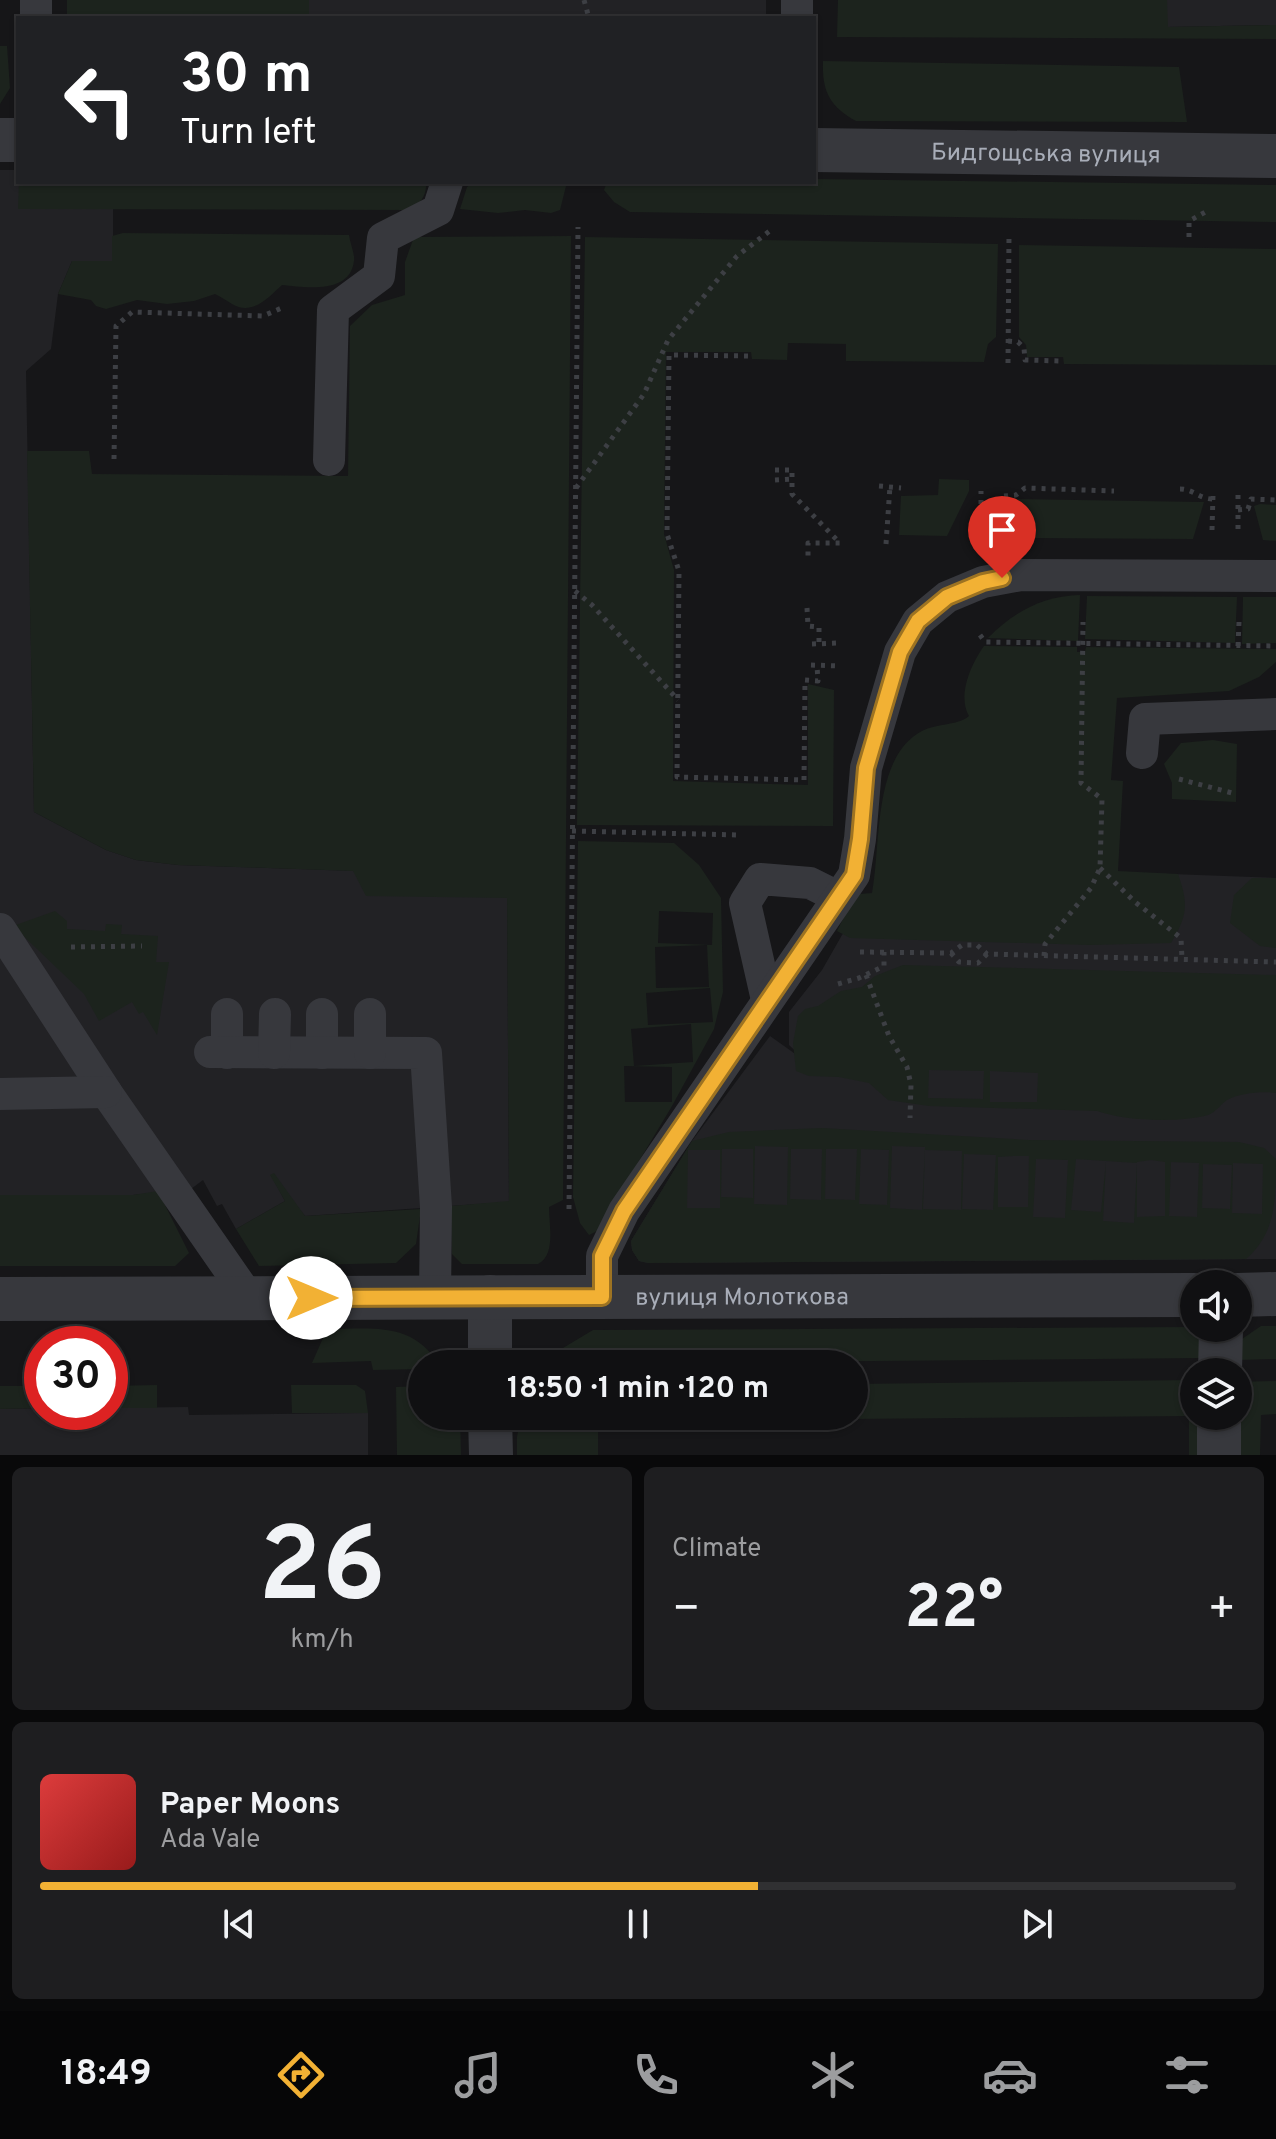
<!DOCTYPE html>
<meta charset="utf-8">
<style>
:root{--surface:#101012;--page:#1e1e20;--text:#f1f3f6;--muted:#9c9d9f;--line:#303032;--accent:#f2b134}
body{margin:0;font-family:Overpass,sans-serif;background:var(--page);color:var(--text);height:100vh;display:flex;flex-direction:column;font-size:30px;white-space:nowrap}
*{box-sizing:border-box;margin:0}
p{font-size:26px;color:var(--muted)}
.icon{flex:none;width:44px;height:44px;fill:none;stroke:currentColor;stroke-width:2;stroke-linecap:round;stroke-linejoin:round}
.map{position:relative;height:1455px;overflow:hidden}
.side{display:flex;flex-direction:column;gap:12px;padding:12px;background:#09090a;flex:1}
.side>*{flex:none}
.hud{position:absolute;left:16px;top:16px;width:800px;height:168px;border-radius:0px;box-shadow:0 2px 6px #0004,0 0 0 2px var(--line);background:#202124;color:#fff;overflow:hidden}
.tools{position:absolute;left:1180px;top:1270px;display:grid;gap:16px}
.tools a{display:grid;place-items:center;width:72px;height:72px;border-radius:50%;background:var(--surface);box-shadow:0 2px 6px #0004,0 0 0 2px var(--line);font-size:40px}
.speed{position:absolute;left:24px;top:1326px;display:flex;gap:16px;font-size:40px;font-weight:700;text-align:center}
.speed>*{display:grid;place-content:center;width:104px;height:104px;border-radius:50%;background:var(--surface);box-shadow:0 2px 6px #0004,0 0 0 2px var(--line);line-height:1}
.speed .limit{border:12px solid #d22;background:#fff;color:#111}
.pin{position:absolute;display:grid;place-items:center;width:68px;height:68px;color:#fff;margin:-82px -34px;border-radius:50% 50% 50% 0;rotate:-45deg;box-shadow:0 0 8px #0007}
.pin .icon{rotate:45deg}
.me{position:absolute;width:88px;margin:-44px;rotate:90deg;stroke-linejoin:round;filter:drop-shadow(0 0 6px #0008)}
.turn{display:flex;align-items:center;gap:28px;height:168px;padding:0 32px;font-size:36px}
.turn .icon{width:104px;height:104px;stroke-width:2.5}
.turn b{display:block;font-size:56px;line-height:68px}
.big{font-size:60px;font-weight:700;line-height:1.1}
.side .card{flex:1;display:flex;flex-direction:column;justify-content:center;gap:12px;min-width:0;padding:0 28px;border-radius:12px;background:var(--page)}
.side .dial{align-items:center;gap:0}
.dial b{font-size:104px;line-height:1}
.song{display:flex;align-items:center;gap:24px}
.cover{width:96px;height:96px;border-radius:12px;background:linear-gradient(135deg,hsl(0 70% 55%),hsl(0 70% 35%))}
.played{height:8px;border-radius:4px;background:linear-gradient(90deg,var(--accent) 60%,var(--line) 60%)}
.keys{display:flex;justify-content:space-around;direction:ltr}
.heat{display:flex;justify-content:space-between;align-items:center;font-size:44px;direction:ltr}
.side .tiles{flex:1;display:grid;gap:12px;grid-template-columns:1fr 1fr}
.card:last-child{grid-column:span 2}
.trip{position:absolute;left:408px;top:1350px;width:460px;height:80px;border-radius:40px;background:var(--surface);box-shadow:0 2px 6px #0004,0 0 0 2px var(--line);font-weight:700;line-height:80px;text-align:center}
.menu{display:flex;height:128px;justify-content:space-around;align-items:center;background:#060607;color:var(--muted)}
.menu .icon{width:56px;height:56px}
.menu .on{color:var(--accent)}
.menu b{font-size:36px;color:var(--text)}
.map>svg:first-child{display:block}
.built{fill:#222225}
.green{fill:#1c231d;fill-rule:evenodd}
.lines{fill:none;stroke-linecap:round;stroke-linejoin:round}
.path{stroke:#3d3f44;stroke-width:5;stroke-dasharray:4 6;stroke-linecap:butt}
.service{stroke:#37383d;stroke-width:32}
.minor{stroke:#37383d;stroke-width:44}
.route-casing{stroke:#9d7322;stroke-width:20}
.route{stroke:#f2b134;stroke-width:14}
.labels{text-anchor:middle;stroke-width:8;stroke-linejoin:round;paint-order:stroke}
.street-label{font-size:24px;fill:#a8adb8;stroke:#111113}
</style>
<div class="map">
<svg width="1276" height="1455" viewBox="0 0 1276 1455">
<rect width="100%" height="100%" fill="#161618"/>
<!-- built -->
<g class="built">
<rect x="67" y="0" width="699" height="18"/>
<path d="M 1167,0 L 1276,0 L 1276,25 L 1167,27 Z"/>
<path d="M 0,170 L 18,170 L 18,182 L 113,182 L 113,261 L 72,261 L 58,294 L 51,349 L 26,371 L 34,812 L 106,850 L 136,860 L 178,865 L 507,876 L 509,1202 L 305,1216 L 271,1175 L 285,1201 L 236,1229 L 222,1204 L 217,1206 L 203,1180 L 191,1189 L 133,1195 L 0,1195 Z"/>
<path d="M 1118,872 L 1276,878 L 1276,1259 L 648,1263 L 639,1261 L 632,1250 L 631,1241 L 692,1141 L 770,1036 L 808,1063 L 789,1045 L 789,1012 L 822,970 L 842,935 L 872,894 Z"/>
<path d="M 188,1407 L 189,1415 L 368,1413 L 368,1455 L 0,1455 L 0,1409 L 42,1408 L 42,1412 L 110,1412 L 110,1408 Z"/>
</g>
<!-- green -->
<g class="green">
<rect x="67" y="0" width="242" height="18"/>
<path d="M 838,0 L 1167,0 L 1168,27 L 1276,25 L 1276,39 L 837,37 Z"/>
<path d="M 0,46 L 7,46 L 10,88 L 0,104 Z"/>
<path d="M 823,61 L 1179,67 L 1187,122 L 856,121 C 829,106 822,91 823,61 Z"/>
<path d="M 814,179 L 1276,185 L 1276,222 L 630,212 L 614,202 L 604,190 L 607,182 L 814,182 Z"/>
<path d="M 19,182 L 426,182 C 427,195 421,203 410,210 L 18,209 Z"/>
<path d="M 473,182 L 567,182 L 560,210 L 551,213 L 525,210 L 498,213 L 460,209 L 467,187 Z"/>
<path d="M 123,233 L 349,235 C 350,243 355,254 354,261 C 350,295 304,287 282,285 C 268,298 252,316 232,304 C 226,300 221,297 215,294 L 194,301 L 167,304 L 137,300 L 106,309 L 96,306 L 91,300 L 58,294 L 72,261 L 112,261 L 112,236 Z"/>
<path d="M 571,236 L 563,1200 L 549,1207 C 549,1225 556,1255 538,1264 L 462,1264 L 452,1254 L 451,1206 L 509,1201 L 507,898 L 366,896 L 353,871 L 178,865 L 136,860 L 106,850 L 34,812 L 27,451 L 89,451 L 92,474 L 348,476 L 350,326 L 372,305 L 405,295 L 405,262 L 414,237 Z"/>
<path d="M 585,237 L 998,244 L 996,337 L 988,344 L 984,362 L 846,361 L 846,344 L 788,343 L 787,360 L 752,359 L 751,352 L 666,352 L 664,534 L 674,570 L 673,781 L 808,785 L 808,684 L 834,690 L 833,826 L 577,825 Z"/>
<path d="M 1019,245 L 1276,249 L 1276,365 L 1064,364 L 1063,357 L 1027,357 L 1026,345 L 1019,337 Z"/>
<path d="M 939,479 L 969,480 L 969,491 L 947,536 L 899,535 L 901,496 L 938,495 Z"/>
<path d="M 1016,499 L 1201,502 L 1204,502 L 1193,539 L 1031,538 L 1025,537 Z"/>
<path d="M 1260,504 L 1276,505 L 1276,541 L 1263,540 L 1254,506 Z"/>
<path d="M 1080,595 L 1078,641 L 988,638 C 1013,612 1043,596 1080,595 Z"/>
<path d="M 1087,596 L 1237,597 L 1235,643 L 1085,639 Z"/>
<path d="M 1243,597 L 1276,597 L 1276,643 L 1242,644 Z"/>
<path d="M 984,646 L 1077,647 L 1077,652 L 1085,652 L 1086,647 L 1276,649 L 1276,662 L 1259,677 L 1229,691 L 1117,698 L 1111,780 L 1123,781 L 1118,871 L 1178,874 C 1189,905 1187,916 1171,943 L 1090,945 L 850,938 L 837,931 L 847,911 L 860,894 L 872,893 C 881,846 873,763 917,734 C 934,722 956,727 969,716 C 957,696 971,664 984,646 Z"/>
<path d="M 1213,740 L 1237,744 L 1236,802 L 1172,799 L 1172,783 L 1164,764 L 1181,743 Z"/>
<path d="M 578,841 L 674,843 L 699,865 L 721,898 L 723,992 L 714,1029 L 672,1106 L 597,1231 L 589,1235 L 580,1223 L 573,1197 ZM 659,911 L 713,913 L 712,945 L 658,943 ZM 707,945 L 709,987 L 656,988 L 655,947 ZM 710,988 L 713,1022 L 648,1025 L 646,993 ZM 691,1024 L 693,1062 L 634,1066 L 631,1029 ZM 624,1066 L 672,1067 L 672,1102 L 625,1102 Z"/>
<path d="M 1252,878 L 1276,878 L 1276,948 L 1260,946 L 1230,923 L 1234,895 Z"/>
<path d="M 55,911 L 67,921 L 67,929 L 105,931 L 106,924 L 122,925 L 121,934 L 158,936 L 156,962 L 169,962 L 157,1035 L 143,1012 L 139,1014 L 132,1002 L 99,1021 L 84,994 L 13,926 Z"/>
<path d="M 903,965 L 1276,975 L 1276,1093 C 1263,1091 1239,1093 1227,1100 C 1221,1104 1216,1112 1208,1115 C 1179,1123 1125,1121 1097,1111 L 929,1106 L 888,1100 L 869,1083 L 839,1077 L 809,1076 L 796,1071 L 793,1043 L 798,1016 L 805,1009 L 818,1006 L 841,991 L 862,987 L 875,976 ZM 929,1070 L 984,1071 L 983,1099 L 928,1098 ZM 990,1071 L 1038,1073 L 1037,1102 L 990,1102 Z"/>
<path d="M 822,1128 L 1029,1140 L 1239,1142 L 1264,1148 L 1276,1159 C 1276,1200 1276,1233 1246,1259 L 648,1263 L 639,1261 L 632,1250 L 631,1241 L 692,1141 L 729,1132 ZM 755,1146 L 788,1147 L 787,1205 L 754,1204 ZM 892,1146 L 925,1147 L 922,1210 L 890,1208 ZM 722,1149 L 753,1149 L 753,1198 L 721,1197 ZM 791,1149 L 822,1149 L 821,1200 L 790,1199 ZM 826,1149 L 857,1149 L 855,1200 L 825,1199 ZM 861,1149 L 889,1150 L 887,1205 L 859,1204 ZM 688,1150 L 720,1150 L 720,1208 L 687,1208 ZM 925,1150 L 962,1151 L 961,1210 L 923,1209 ZM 964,1154 L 996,1155 L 993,1210 L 962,1209 ZM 1013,1156 L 1029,1156 L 1028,1207 L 998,1207 L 998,1157 ZM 1036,1159 L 1068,1160 L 1065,1218 L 1033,1217 ZM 1076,1159 L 1106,1161 L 1101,1212 L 1071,1210 ZM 1151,1160 L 1165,1162 L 1165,1216 L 1137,1217 L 1137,1162 ZM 1106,1161 L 1137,1163 L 1134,1223 L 1103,1221 ZM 1171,1162 L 1199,1163 L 1197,1217 L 1169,1216 ZM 1233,1163 L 1263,1164 L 1262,1214 L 1232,1213 ZM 1203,1164 L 1232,1165 L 1230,1209 L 1202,1208 Z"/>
<path d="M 274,1173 L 305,1216 L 421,1209 L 416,1244 L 396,1263 L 259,1266 L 236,1229 L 285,1201 L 270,1175 Z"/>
<path d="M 158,1191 L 189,1253 L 175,1266 L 0,1266 L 0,1195 L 133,1195 Z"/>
<path d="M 1261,1326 L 1276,1326 L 1276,1359 L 1238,1360 L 1242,1339 Z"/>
<path d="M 1191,1327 L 1202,1336 L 1201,1358 L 547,1364 L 563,1348 L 593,1330 Z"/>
<path d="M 327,1329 C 373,1329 411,1321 439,1364 L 422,1364 L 422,1369 L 373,1370 L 371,1361 L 312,1363 Z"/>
<path d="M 1194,1380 L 1194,1416 L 1202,1416 L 1202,1455 L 1189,1455 L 1189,1416 L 619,1421 L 618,1416 L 854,1416 L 854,1384 Z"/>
<path d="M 1276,1381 L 1276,1414 L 1261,1415 L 1260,1455 L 1236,1455 L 1238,1382 Z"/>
<path d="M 157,1385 L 157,1408 L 110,1408 L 110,1386 Z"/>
<path d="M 291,1385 L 356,1385 L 365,1391 L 368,1413 L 292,1413 Z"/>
<path d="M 0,1386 L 42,1386 L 42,1408 L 0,1409 Z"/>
<path d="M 422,1386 L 422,1416 L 460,1416 L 461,1455 L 397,1455 L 396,1387 Z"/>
<path d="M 521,1416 L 598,1416 L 598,1455 L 517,1455 L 517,1437 Z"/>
</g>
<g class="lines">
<!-- path -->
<g class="path">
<path d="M 584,0 L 589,18"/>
<path d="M 1189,237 L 1189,221 L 1209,210"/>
<path d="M 1008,341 L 1018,342 L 1024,348 L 1025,360 L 1062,361"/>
<path d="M 748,356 L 669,355 L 667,534 L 679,571 L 677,777 L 804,780 L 805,680 L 818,681 L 817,666"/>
<path d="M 1008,363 L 1009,234"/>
<path d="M 114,459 L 116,326 L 132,312 L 263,316 L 284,307"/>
<path d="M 775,470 L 792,470 L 792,494 L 840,543 L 808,543 L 808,557"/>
<path d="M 775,480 L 792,479"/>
<path d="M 879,486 L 901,488"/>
<path d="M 576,488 L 644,394 L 668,340 L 737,256 L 771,230"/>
<path d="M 1180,489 C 1193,489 1200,499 1212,499"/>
<path d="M 1004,496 L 1016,495 L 1025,488 L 1114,491"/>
<path d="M 1238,510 L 1248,509 L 1251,499 L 1276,500"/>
<path d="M 1238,529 L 1238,494"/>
<path d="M 1212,530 L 1213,495"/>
<path d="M 1004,531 L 1004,492"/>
<path d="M 981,534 L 981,491"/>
<path d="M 886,544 L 890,486"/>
<path d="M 575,591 L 592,605 L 678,700"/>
<path d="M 807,608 L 808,626 L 819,627 L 819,644"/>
<path d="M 980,635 L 985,642 L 1276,646"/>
<path d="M 812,644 L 839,643"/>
<path d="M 1238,646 L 1239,622"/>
<path d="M 811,665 L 839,666"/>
<path d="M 1179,779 L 1236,794"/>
<path d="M 572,831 L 739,835"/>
<path d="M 1100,868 L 1135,902 L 1181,938 L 1182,959"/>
<path d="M 71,947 L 142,946"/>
<path d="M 860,952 L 951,953 L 962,945 L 977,945 L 987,954 L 1276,962"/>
<path d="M 951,953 L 959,962 L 978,963 L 987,954"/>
<path d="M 1044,956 L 1045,944 L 1091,888 L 1100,868 L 1102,799 L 1081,783 L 1083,622"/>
<path d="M 866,975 L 889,1036 L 907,1067 L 911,1085 L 910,1118"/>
<path d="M 838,984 L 859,978 L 884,966 L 884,952"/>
<path d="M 569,1209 L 578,227"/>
</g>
<!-- service -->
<g class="service">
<path d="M 36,18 L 36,0"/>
<path d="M 797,18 L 797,0"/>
<path d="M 329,460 L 333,310 L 379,276 L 383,238 L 438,210 L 447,182"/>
<path d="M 1142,753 L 1145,719 L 1276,714"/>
<path d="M 0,929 L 106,1092 L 249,1298"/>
<path d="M 767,1000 L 745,903 L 760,879 L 810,883 L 838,897"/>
<path d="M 227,1014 L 227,1053"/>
<path d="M 322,1014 L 322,1053"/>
<path d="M 210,1052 L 426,1053 L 436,1207 L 435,1297"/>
<path d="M 274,1053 L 275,1014"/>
<path d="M 370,1053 L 370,1014"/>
<path d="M 0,1094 L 106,1092"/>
<path d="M 602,1297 L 602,1256 L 624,1211 L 854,875 L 860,839 L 866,768 L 900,652 L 918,621 L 947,597 L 983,582 L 1021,575 L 1276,576"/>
</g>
<!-- minor -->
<g class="minor">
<path d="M 0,140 L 18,140"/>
<path id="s1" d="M 814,150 L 1276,156"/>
<path d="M 1238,1295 L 1276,1294"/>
<path d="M 490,1297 L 490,1364"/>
<path id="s2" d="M 0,1299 L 1194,1295"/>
<path d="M 1220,1372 L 1221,1328"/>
<path d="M 490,1416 L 491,1455"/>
<path d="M 1219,1455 L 1219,1416"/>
</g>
</g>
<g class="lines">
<!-- route casing -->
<g class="route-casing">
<path id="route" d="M 311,1298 L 602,1297 L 602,1256 L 624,1211 L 854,875 L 860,839 L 866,768 L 900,652 L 918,621 L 947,597 L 983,582 L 1002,578"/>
</g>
<!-- route -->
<use href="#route" class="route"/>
</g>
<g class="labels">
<!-- street labels -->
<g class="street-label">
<text dy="8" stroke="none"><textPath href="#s1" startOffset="232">Бидгощська вулиця</textPath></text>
<text dy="8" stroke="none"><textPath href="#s2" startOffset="742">вулиця Молоткова</textPath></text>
</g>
</g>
</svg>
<div class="tools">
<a><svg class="icon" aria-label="sound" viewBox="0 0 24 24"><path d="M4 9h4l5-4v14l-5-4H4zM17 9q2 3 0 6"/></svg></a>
<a><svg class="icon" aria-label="layers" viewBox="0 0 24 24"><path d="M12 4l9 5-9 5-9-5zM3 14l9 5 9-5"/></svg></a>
</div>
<div class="speed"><div class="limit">30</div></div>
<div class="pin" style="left:1002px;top:578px;background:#d93025"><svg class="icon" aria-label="arrive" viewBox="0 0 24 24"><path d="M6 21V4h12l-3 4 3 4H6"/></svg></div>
<svg class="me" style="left:311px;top:1298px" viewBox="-20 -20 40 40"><circle r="19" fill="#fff"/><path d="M0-13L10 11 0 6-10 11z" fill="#f2b134"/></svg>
<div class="trip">18:50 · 1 min · 120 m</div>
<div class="hud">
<div class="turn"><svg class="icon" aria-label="left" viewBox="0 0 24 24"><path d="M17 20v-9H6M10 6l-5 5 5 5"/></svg><div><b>30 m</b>Turn left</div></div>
</div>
</div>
<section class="side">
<div class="tiles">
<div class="card dial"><b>26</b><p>km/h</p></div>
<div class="card"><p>Climate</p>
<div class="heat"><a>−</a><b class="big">22°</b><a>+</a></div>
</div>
<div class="card">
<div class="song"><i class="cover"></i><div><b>Paper Moons</b><p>Ada Vale</p></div></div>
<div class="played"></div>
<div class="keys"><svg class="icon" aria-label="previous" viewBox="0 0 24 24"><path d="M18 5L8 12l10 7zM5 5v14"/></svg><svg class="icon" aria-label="pause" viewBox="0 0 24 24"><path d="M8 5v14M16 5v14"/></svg><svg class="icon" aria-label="next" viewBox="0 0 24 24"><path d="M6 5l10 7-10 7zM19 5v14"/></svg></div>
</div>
</div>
</section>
<nav class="menu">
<b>18:49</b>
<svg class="icon on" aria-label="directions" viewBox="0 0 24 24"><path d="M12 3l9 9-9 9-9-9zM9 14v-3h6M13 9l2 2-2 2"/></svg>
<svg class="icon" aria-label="music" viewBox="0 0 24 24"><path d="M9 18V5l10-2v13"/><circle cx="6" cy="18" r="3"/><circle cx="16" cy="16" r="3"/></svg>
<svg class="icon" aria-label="phone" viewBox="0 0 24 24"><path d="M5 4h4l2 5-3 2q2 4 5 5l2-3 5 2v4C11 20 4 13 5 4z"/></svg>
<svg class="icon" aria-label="climate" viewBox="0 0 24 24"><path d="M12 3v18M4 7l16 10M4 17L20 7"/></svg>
<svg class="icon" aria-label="car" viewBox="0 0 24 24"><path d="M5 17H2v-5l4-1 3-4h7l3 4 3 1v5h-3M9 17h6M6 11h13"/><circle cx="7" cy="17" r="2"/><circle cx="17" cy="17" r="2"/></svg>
<svg class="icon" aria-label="filters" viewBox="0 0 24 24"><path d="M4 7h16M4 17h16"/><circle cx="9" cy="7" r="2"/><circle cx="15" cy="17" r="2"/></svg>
</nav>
